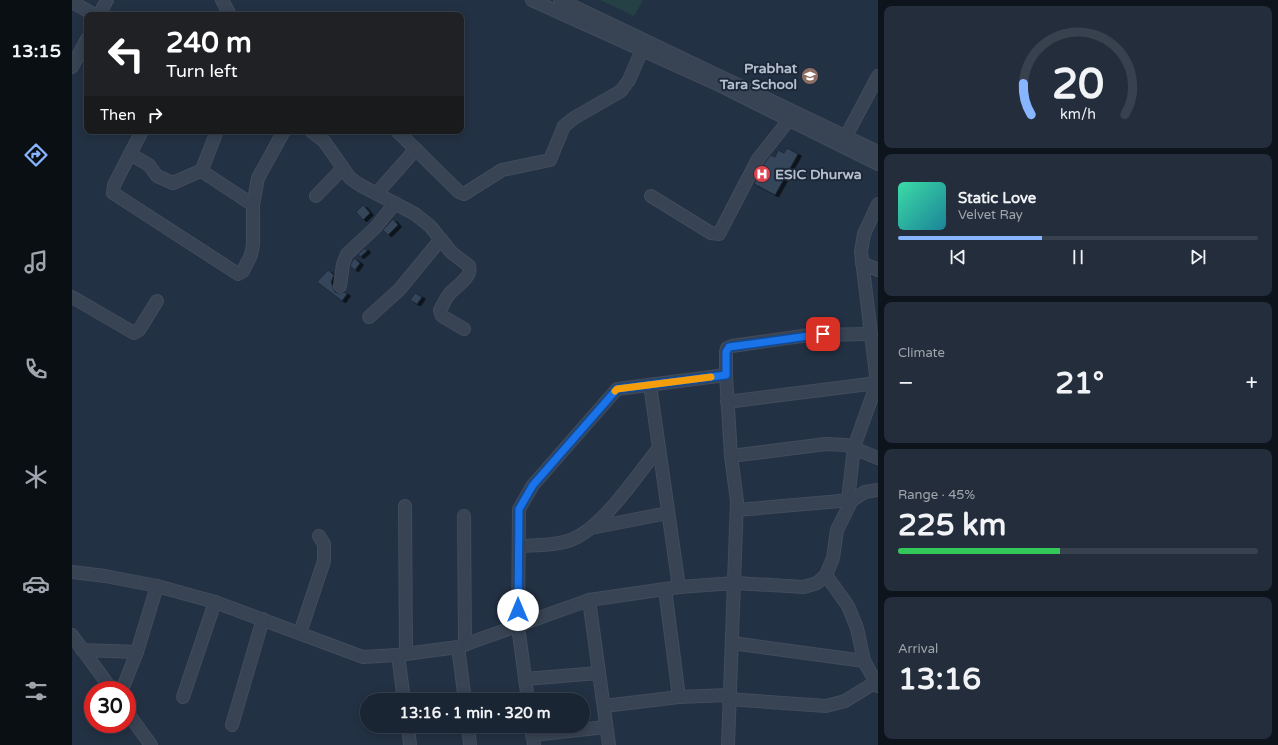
<!DOCTYPE html>
<meta charset="utf-8">
<style>
:root{--surface:#1a2533;--page:#232d3b;--text:#f1f3f6;--muted:#9fa5ac;--line:#38424e;--accent:#88b5ff}
body{margin:0;font-family:"Varela Round",sans-serif;background:var(--page);color:var(--text);height:100vh;display:flex;flex-direction:column;font-size:15px;white-space:nowrap}
*{box-sizing:border-box;margin:0}
p{font-size:13px;color:var(--muted)}
.icon{flex:none;width:22px;height:22px;fill:none;stroke:currentColor;stroke-width:2;stroke-linecap:round;stroke-linejoin:round}
.map{position:relative;flex:1;overflow:hidden}
.drawer{display:flex;flex-direction:column;gap:6px;padding:6px;background:#0e141c;width:400px}
.drawer>*{flex:none}
.guide{position:absolute;left:12px;top:12px;width:380px;height:122px;border-radius:8px;box-shadow:0 2px 10px #0003,0 0 0 1px var(--line);background:#202124;color:#fff;overflow:hidden}
.speed{position:absolute;left:12px;top:681px;display:flex;gap:8px;font-size:20px;font-weight:700;text-align:center}
.speed>*{display:grid;place-content:center;width:52px;height:52px;border-radius:50%;background:var(--surface);box-shadow:0 2px 10px #0003,0 0 0 1px var(--line);line-height:1}
.speed .limit{border:6px solid #d22;background:#fff;color:#111}
.pin{position:absolute;display:grid;place-items:center;width:34px;height:34px;color:#fff;margin:-17px;border-radius:8px;box-shadow:0 2px 6px #0006}
.me{position:absolute;width:44px;margin:-22px;rotate:0deg;stroke-linejoin:round;filter:drop-shadow(0 0 3px #0008)}
.turn{display:flex;align-items:center;gap:14px;height:84px;padding:0 16px;font-size:18px}
.turn .icon{width:52px;height:52px;stroke-width:2.5}
.turn b{display:block;font-size:28px;line-height:34px}
.then{display:flex;align-items:center;height:38px;padding:0 16px;background:#0003;gap:8px;font-size:15px}
.big{font-size:30px;font-weight:700;line-height:1.1}
.drawer .widget{flex:1;display:flex;flex-direction:column;justify-content:center;gap:6px;min-width:0;padding:0 14px;border-radius:8px;background:var(--page)}
.drawer .dial{align-items:center;gap:0}
.dial svg{height:104px;overflow:visible;fill:none;stroke:var(--line);stroke-width:7;stroke-linecap:round;text-anchor:middle}
.dial text{fill:var(--text);stroke:none}
.song{display:flex;align-items:center;gap:12px}
.cover{width:48px;height:48px;border-radius:6px;background:linear-gradient(135deg,hsl(160 70% 55%),hsl(190 70% 35%))}
.played{height:4px;border-radius:2px;background:linear-gradient(90deg,var(--accent) 40%,var(--line) 40%)}
.keys{display:flex;justify-content:space-around;direction:ltr}
.heat{display:flex;justify-content:space-between;align-items:center;font-size:22px;direction:ltr}
.charge{height:6px;border-radius:3px;background:linear-gradient(90deg,#34c759 45%,var(--line) 0)}
.trip{position:absolute;left:288px;top:693px;width:230px;height:40px;border-radius:20px;background:var(--surface);box-shadow:0 2px 10px #0003,0 0 0 1px var(--line);font-weight:700;line-height:40px;text-align:center}
main{display:flex;flex:1;min-height:0}
.menu{display:flex;flex-direction:column;width:72px;justify-content:space-around;align-items:center;background:#0a0f14;color:var(--muted)}
.menu .icon{width:28px;height:28px}
.menu .current{color:var(--accent)}
.menu b{font-size:18px;color:var(--text)}
.map>svg:first-child{display:block}
.green{fill:#254145}
.building{fill:#35455a;stroke:#1e2a3a;filter:url(#shadow)}
.lines{fill:none;stroke-linecap:round;stroke-linejoin:round}
.minor-casing{stroke:#424c5c;stroke-width:14}
.minor{stroke:#384353;stroke-width:12}
.route-casing{stroke:#114b97;stroke-width:10}
.route{stroke:#1a73e8;stroke-width:7}
.slow{stroke:#f59e0b;stroke-width:7}
.labels{text-anchor:middle;stroke-width:4;stroke-linejoin:round;paint-order:stroke}
.poi-label{font-size:14px;font-weight:bold;fill:#b5becd;stroke:#1c2838;text-anchor:end}
</style>
<main>
<nav class="menu">
<b>13:15</b>
<svg class="icon current" aria-label="directions" viewBox="0 0 24 24"><path d="M12 3l9 9-9 9-9-9zM9 14v-3h6M13 9l2 2-2 2"/></svg>
<svg class="icon" aria-label="music" viewBox="0 0 24 24"><path d="M9 18V5l10-2v13"/><circle cx="6" cy="18" r="3"/><circle cx="16" cy="16" r="3"/></svg>
<svg class="icon" aria-label="phone" viewBox="0 0 24 24"><path d="M5 4h4l2 5-3 2q2 4 5 5l2-3 5 2v4C11 20 4 13 5 4z"/></svg>
<svg class="icon" aria-label="climate" viewBox="0 0 24 24"><path d="M12 3v18M4 7l16 10M4 17L20 7"/></svg>
<svg class="icon" aria-label="car" viewBox="0 0 24 24"><path d="M5 17H2v-5l4-1 3-4h7l3 4 3 1v5h-3M9 17h6M6 11h13"/><circle cx="7" cy="17" r="2"/><circle cx="17" cy="17" r="2"/></svg>
<svg class="icon" aria-label="filters" viewBox="0 0 24 24"><path d="M4 7h16M4 17h16"/><circle cx="9" cy="7" r="2"/><circle cx="15" cy="17" r="2"/></svg>
</nav>
<div class="map">
<svg width="806" height="745" viewBox="0 0 806 745">
<defs>
<filter id="shadow"><feDropShadow dx="3.5" dy="2" stdDeviation="0" flood-color="#0009"/></filter>
</defs>
<rect width="100%" height="100%" fill="#233144"/>
<!-- green -->
<path class="green" d="M 528,0 L 571,0 L 562,16 Z"/>
<!-- building -->
<g class="building">
<path d="M 715,148 L 726,154 L 703,195 L 682,184 L 692,163 L 699,155 L 703,157 L 706,150 L 712,153 Z"/>
<path d="M 291,205 L 298,213 L 291,220 L 284,212 Z"/>
<path d="M 321,219 L 326,225 L 316,235 L 311,230 Z"/>
<path d="M 293,248 L 295,251 L 288,257 L 286,254 Z"/>
<path d="M 282,258 L 288,263 L 283,270 L 278,266 Z"/>
<path d="M 256,270 L 262,275 L 259,282 L 263,292 L 267,293 L 272,292 L 275,294 L 270,301 L 245,282 Z"/>
<path d="M 343,293 L 350,297 L 345,304 L 338,300 Z"/>
</g>
<g class="lines">
<!-- minor casing -->
<g class="minor-casing">
<g id="minor">
<path d="M 150,0 L 158,15"/>
<path d="M 460,0 L 641,82 L 806,164"/>
<path d="M 488,0 L 806,152"/>
<path d="M 0,2 L 23,15"/>
<path d="M 27,15 L 35,0"/>
<path d="M 0,67 L 15,39"/>
<path d="M 70,131 L 42,185 L 41,193 L 166,274 L 171,271 L 179,255 L 181,245 L 181,205 L 186,178 L 212,131"/>
<path d="M 239,131 L 252,141 L 278,178 L 288,185 L 343,214 L 358,226 L 379,252 L 397,266 C 401,276 384,287 378,293 C 374,298 371,305 368,310 L 370,316 L 392,329"/>
<path d="M 325,131 L 387,192 L 392,194 L 430,170 L 478,160 L 492,126 L 502,118 L 549,91 L 557,80 L 570,50"/>
<path d="M 771,142 L 806,76"/>
<path d="M 58,154 L 77,165 L 85,176 L 101,183 L 126,172 L 131,172 L 181,205"/>
<path d="M 129,172 L 145,131"/>
<path d="M 305,193 L 344,149"/>
<path d="M 244,196 L 271,168"/>
<path d="M 579,196 L 639,233 L 647,234 L 686,159 L 717,120"/>
<path d="M 790,263 L 806,270"/>
<path d="M 268,286 L 271,264 L 275,254 L 304,227 L 323,203"/>
<path d="M 0,297 L 62,333 L 67,330 L 85,301"/>
<path d="M 297,317 L 327,290 L 369,239"/>
<path d="M 654,375 L 654,352 L 655,348 L 660,346 L 737,335 L 798,334"/>
<path d="M 578,385 L 607,587"/>
<path d="M 655,402 L 805,383"/>
<path d="M 659,456 L 754,444 L 774,445 L 806,458"/>
<path d="M 776,500 L 782,447 L 805,383 L 789,252 L 792,234 L 806,204"/>
<path d="M 333,506 L 334,654"/>
<path d="M 665,510 L 780,500"/>
<path d="M 392,516 L 393,645"/>
<path d="M 519,528 L 596,513"/>
<path d="M 447,546 C 463,545 480,546 496,541 C 530,530 564,476 587,448"/>
<path d="M 0,572 L 33,576 L 85,586 L 143,602 L 291,657 L 326,655 L 386,647 L 517,600 L 607,587 L 663,583 L 732,587 L 745,583 L 754,575 L 761,558 L 765,530 L 780,500 L 793,492 L 806,490"/>
<path d="M 754,575 L 776,606 L 785,628 L 792,661 L 806,686"/>
<path d="M 593,589 L 607,697"/>
<path d="M 517,600 L 537,745"/>
<path d="M 228,633 L 252,561 L 252,544 L 247,536"/>
<path d="M 0,635 L 40,690"/>
<path d="M 660,643 L 792,661"/>
<path d="M 386,647 L 393,700"/>
<path d="M 10,650 L 65,652"/>
<path d="M 326,655 L 332,700"/>
<path d="M 453,679 L 527,673"/>
<path d="M 50,690 L 65,652 L 85,586"/>
<path d="M 111,697 L 143,602"/>
<path d="M 656,699 L 754,706 L 773,701 L 804,682"/>
<path d="M 456,700 L 446,626 L 447,509 L 461,485 L 545,389 L 654,375 L 659,456 L 665,501 L 656,745"/>
<path d="M 532,706 L 607,697 L 656,695"/>
<path d="M 55,712 L 79,745"/>
<path d="M 160,725 L 191,619"/>
<path d="M 336,726 L 338,745"/>
<path d="M 396,726 L 398,745"/>
<path d="M 459,726 L 462,745"/>
<path d="M 460,735 L 534,727"/>
</g>
</g>
<!-- minor -->
<use href="#minor" class="minor"/>
</g>
<g class="lines">
<!-- route casing -->
<g class="route-casing">
<path id="route" d="M 446,610 L 447,509 L 461,485 L 545,389 L 654,375 L 654,352 L 657,347 L 751,334"/>
</g>
<!-- route -->
<use href="#route" class="route"/>
<!-- slow -->
<path class="slow" d="M 543,391 L 545,389 L 639,377"/>
</g>
<!-- icons -->
<defs>
<g id="school-disc" transform="scale(0.9)"><circle r="9.5" fill="#8d6e63" stroke="#1c2838"/><path d="M0-5L7-2L0 1L-7-2ZM-4 1L0 2.5L4 1V4Q0 6-4 4Z" fill="#fff"/></g>
<g id="hospital-disc" transform="scale(0.9)"><circle r="9.5" fill="#e0444e" stroke="#1c2838"/><path d="M-5-5h3v3.5h4V-5h3V5h-3V1.5h-4V5h-3Z" fill="#fff"/></g>
</defs>
<g fill-rule="evenodd">
<use href="#school-disc" x="738" y="76"/>
<use href="#hospital-disc" x="690" y="174"/>
</g>
<g class="labels">
<!-- poi labels -->
<g class="poi-label">
<text x="725" y="73">Prabhat<tspan x="725" dy="16">Tara School</tspan></text>
<text x="703" y="179" text-anchor="start">ESIC Dhurwa</text>
</g>
</g>
</svg>
<div class="speed"><div class="limit">30</div></div>
<div class="pin" style="left:751px;top:334px;background:#d93025"><svg class="icon" aria-label="arrive" viewBox="0 0 24 24"><path d="M6 21V4h12l-3 4 3 4H6"/></svg></div>
<svg class="me" style="left:446px;top:610px" viewBox="-20 -20 40 40"><circle r="19" fill="#fff"/><path d="M0-13L10 11 0 6-10 11z" fill="#1a73e8"/></svg>
<div class="trip">13:16 · 1 min · 320 m</div>
<div class="guide">
<div class="turn"><svg class="icon" aria-label="left" viewBox="0 0 24 24"><path d="M17 20v-9H6M10 6l-5 5 5 5"/></svg><div><b>240 m</b>Turn left</div></div>
<div class="then">Then<svg class="icon" aria-label="right" viewBox="0 0 24 24"><path d="M7 20v-9h11M14 6l5 5-5 5"/></svg></div>
</div>
</div>
<section class="drawer">
<div class="widget dial"><svg viewBox="0 0 100 80">
<path d="M14 69A42 42 0 1 1 86 69"/>
<path d="M14 69A42 42 0 0 1 8 45" stroke="#88b5ff"/>
<text x="50" y="56" font-size="32" font-weight="700">20</text>
<text x="50" y="72" font-size="11">km/h</text>
</svg></div>
<div class="widget">
<div class="song"><i class="cover"></i><div><b>Static Love</b><p>Velvet Ray</p></div></div>
<div class="played"></div>
<div class="keys"><svg class="icon" aria-label="previous" viewBox="0 0 24 24"><path d="M18 5L8 12l10 7zM5 5v14"/></svg><svg class="icon" aria-label="pause" viewBox="0 0 24 24"><path d="M8 5v14M16 5v14"/></svg><svg class="icon" aria-label="next" viewBox="0 0 24 24"><path d="M6 5l10 7-10 7zM19 5v14"/></svg></div>
</div>
<div class="widget"><p>Climate</p>
<div class="heat"><a>−</a><b class="big">21°</b><a>+</a></div>
</div>
<div class="widget"><p>Range · 45%</p><b class="big">225 km</b><div class="charge"></div></div>
<div class="widget"><p>Arrival</p><b class="big">13:16</b></div>
</section>
</main>
